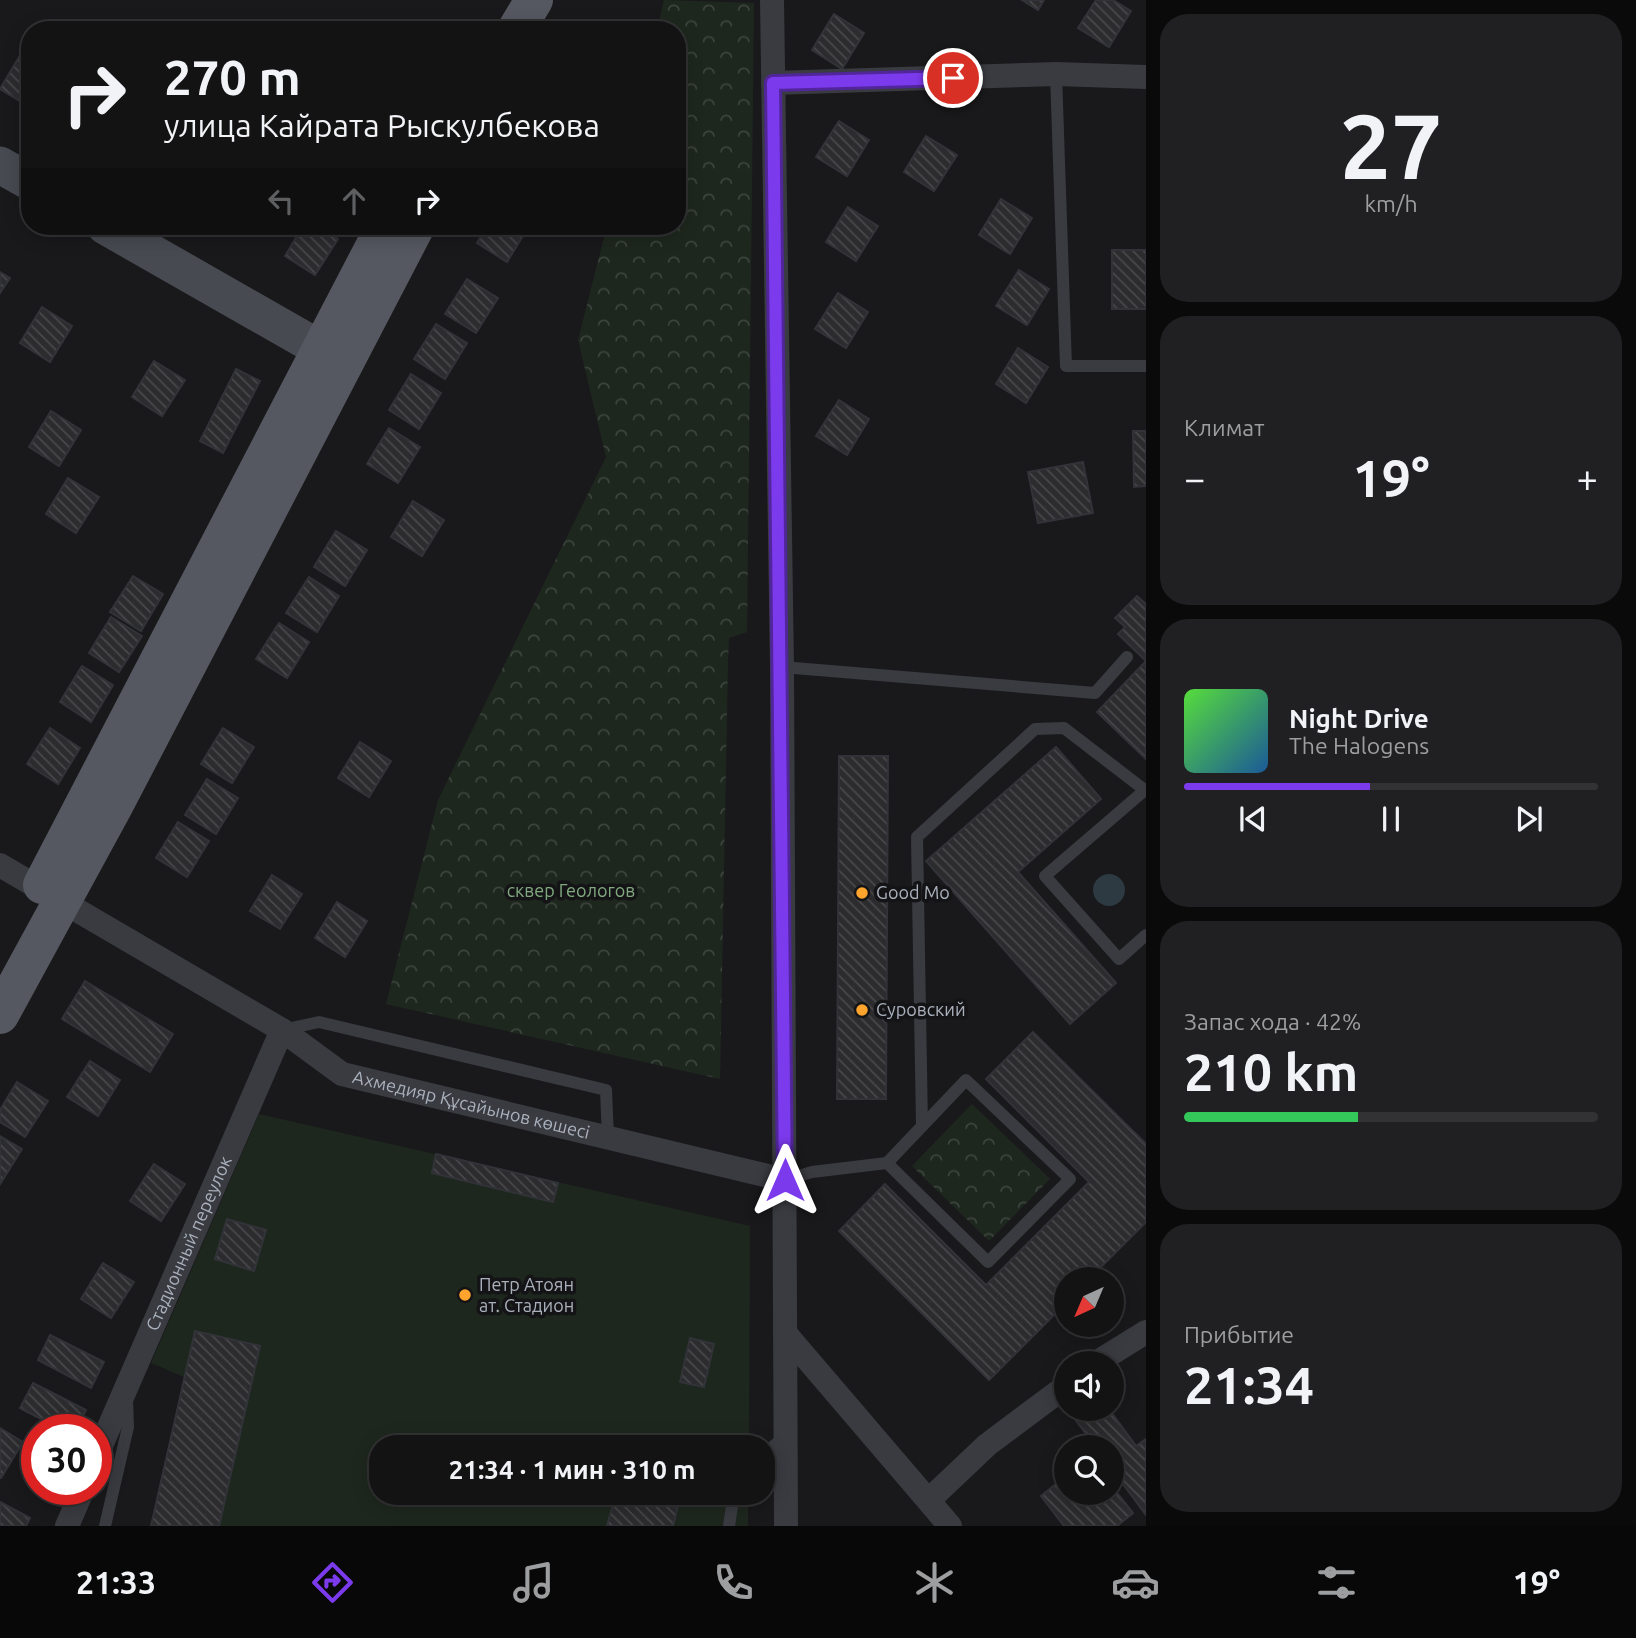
<!DOCTYPE html>
<html lang="ru">
<meta charset="utf-8">
<style>
:root{--surface:#131314;--page:#202022;--text:#f1f3f6;--muted:#9d9ea0;--line:#323234;--accent:#7c3aed}
body{margin:0;font-family:Ubuntu,sans-serif;background:var(--page);color:var(--text);height:100vh;display:flex;flex-direction:column;font-size:26px;white-space:nowrap}
*{box-sizing:border-box;margin:0}
p{font-size:23px;color:var(--muted)}
.icon{flex:none;width:38px;height:38px;fill:none;stroke:currentColor;stroke-width:2;stroke-linecap:round;stroke-linejoin:round}
.map{position:relative;flex:1;overflow:hidden}
.side{display:flex;flex-direction:column;gap:14px;padding:14px;background:#0a0a0b;width:490px}
.side>*{flex:none}
.banner{position:absolute;left:21px;top:21px;width:665px;height:214px;border-radius:28px;box-shadow:0 4px 18px #0003,0 0 0 2px var(--line);background:#131314;color:var(--text);overflow:hidden}
.needle{width:46px;rotate:224deg}
.tools{position:absolute;left:1054px;top:1267px;display:grid;gap:14px}
.tools a{display:grid;place-items:center;width:70px;height:70px;border-radius:50%;background:var(--surface);box-shadow:0 4px 18px #0003,0 0 0 2px var(--line);font-size:35px}
.speed{position:absolute;left:21px;top:1414px;display:flex;gap:14px;font-size:35px;font-weight:700;text-align:center}
.speed>*{display:grid;place-content:center;width:91px;height:91px;border-radius:50%;background:var(--surface);box-shadow:0 4px 18px #0003,0 0 0 2px var(--line);line-height:1}
.speed .limit{border:10px solid #d22;background:#fff;color:#111}
.pin{position:absolute;display:grid;place-items:center;width:60px;height:60px;color:#fff;margin:-30px;border:4px solid #fff;border-radius:50%;box-shadow:0 2px 7px #0007}
.me{position:absolute;width:77px;margin:-38px;rotate:0deg;stroke-linejoin:round;filter:drop-shadow(0 0 5px #0008)}
.turn{display:flex;align-items:center;gap:24px;height:147px;padding:0 28px;font-size:32px}
.turn .icon{width:91px;height:91px;stroke-width:2.5}
.turn b{display:block;font-size:49px;line-height:60px}
.lanes{display:flex;align-items:center;height:66px;padding:0 28px;background:#0003;justify-content:center;gap:35px;direction:ltr}
.lanes .off{opacity:.35}
.big{font-size:52px;font-weight:600;line-height:1.1}
.side .card{flex:1;display:flex;flex-direction:column;justify-content:center;gap:10px;min-width:0;padding:0 24px;border-radius:28px;background:var(--page)}
.side .dial{align-items:center;gap:0}
.dial b{font-size:91px;line-height:1}
.song{display:flex;align-items:center;gap:21px}
.cover{width:84px;height:84px;border-radius:10px;background:linear-gradient(135deg,hsl(110 70% 55%),hsl(210 70% 35%))}
.played{height:7px;border-radius:4px;background:linear-gradient(90deg,var(--accent) 45%,var(--line) 45%)}
.keys{display:flex;justify-content:space-around;direction:ltr}
.heat{display:flex;justify-content:space-between;align-items:center;font-size:38px;direction:ltr}
.charge{height:10px;border-radius:5px;background:linear-gradient(90deg,#34c759 42%,var(--line) 0)}
.trip{position:absolute;left:369px;top:1435px;width:406px;height:70px;border-radius:28px;background:var(--surface);box-shadow:0 4px 18px #0003,0 0 0 2px var(--line);font-weight:600;line-height:70px;text-align:center}
.tabs{display:flex;height:112px;justify-content:space-around;align-items:center;background:#080808;color:var(--muted)}
.tabs .icon{width:49px;height:49px}
.tabs .on{color:var(--accent)}
.tabs b{font-size:32px;color:var(--text)}
main{display:flex;flex:1;min-height:0}
.map>svg:first-child{display:block}
.grass{fill:#1e271e}
.park{fill:url(#park-crowns)}
.water{fill:#2d3a41}
.building{fill:url(#building-back-hatch);stroke:#323338;stroke-width:2}
.lines{fill:none;stroke-linecap:round;stroke-linejoin:round}
.lane{stroke:#393b41;stroke-width:12}
.street{stroke:#393b41;stroke-width:24}
.secondary{stroke:#474a51;stroke-width:37}
.primary{stroke:#555860;stroke-width:38}
.route-casing{stroke:#51269a;stroke-width:18}
.route{stroke:#7c3aed;stroke-width:12}
.poi-dot{fill:#ffa42d;stroke:#141416;stroke-width:2.5}
.labels{text-anchor:middle;stroke-width:7;stroke-linejoin:round;paint-order:stroke}
.park-label{font-size:18px;fill:#81a97f;stroke:#141416}
.poi-label{font-size:18px;fill:#aab1bc;stroke:#141416;text-anchor:start}
.street-label{font-size:18px;fill:#aab1bc;stroke:#141416}
</style>
<main>
<div class="map">
<svg width="1146" height="1526" viewBox="0 0 1146 1526">
<defs>
<pattern id="park-crowns" width="20" height="18" patternUnits="userSpaceOnUse" patternTransform="scale(1.75)"><rect width="20" height="18" fill="#1e271e"/><path d="M2 6a3 3 0 1 1 6 0M12 15a3 3 0 1 1 6 0" fill="none" stroke="#3c443d"/></pattern>
<pattern id="building-back-hatch" width="6" height="6" patternUnits="userSpaceOnUse" patternTransform="scale(1.75)"><rect width="6" height="6" fill="#2c2c2f"/><path d="M-1 5l2 2M0 0l6 6M5-1l2 2" fill="none" stroke="#48484b"/></pattern>
</defs>
<rect width="100%" height="100%" fill="#19191b"/>
<!-- grass -->
<path class="grass" d="M 259,1114 L 750,1226 L 749,1447 L 382,1447 L 382,1493 L 748,1493 L 748,1526 L 151,1526 L 184,1377 L 151,1363 Z"/>
<!-- park -->
<g class="park">
<path d="M 664,0 L 754,3 L 747,632 L 729,638 L 728,662 L 720,1079 L 386,1004 L 438,800 L 606,457 L 578,340 L 607,226 L 677,226 L 677,30 L 657,30 Z"/>
<path d="M 972,1104 L 1050,1179 L 989,1241 L 912,1166 Z"/>
</g>
<!-- water -->
<circle class="water" cx="1109" cy="890" r="16"/>
<!-- building -->
<g class="building">
<path d="M 1022,0 L 1044,0 L 1038,10 Z"/>
<path d="M 1096,0 L 1113,0 L 1131,11 L 1109,47 L 1078,28 Z"/>
<path d="M 834,14 L 864,33 L 842,69 L 812,50 Z"/>
<path d="M 423,21 L 437,30 L 418,30 Z"/>
<path d="M 22,52 L 30,57 L 30,107 L 0,89 Z"/>
<path d="M 839,121 L 869,140 L 847,176 L 816,157 Z"/>
<path d="M 926,136 L 957,155 L 934,191 L 904,172 Z"/>
<path d="M 1001,199 L 1032,218 L 1010,254 L 979,235 Z"/>
<path d="M 848,207 L 878,226 L 856,261 L 826,242 Z"/>
<path d="M 303,226 L 317,226 L 338,239 L 315,275 L 285,256 Z"/>
<path d="M 487,226 L 529,226 L 507,262 L 477,243 Z"/>
<rect x="1112" y="250" width="34" height="59"/>
<path d="M 1019,270 L 1049,289 L 1027,325 L 996,306 Z"/>
<path d="M 0,272 L 10,278 L 0,293 Z"/>
<path d="M 467,279 L 498,298 L 476,333 L 445,314 Z"/>
<path d="M 838,293 L 868,312 L 846,348 L 815,329 Z"/>
<path d="M 42,307 L 72,326 L 50,362 L 20,343 Z"/>
<path d="M 436,324 L 467,343 L 445,379 L 414,359 Z"/>
<path d="M 1018,348 L 1048,367 L 1026,403 L 996,384 Z"/>
<path d="M 154,361 L 185,380 L 162,416 L 132,397 Z"/>
<path d="M 236,369 L 260,381 L 223,453 L 200,441 Z"/>
<path d="M 411,374 L 441,393 L 419,429 L 389,410 Z"/>
<path d="M 839,400 L 869,419 L 847,455 L 816,436 Z"/>
<path d="M 51,411 L 81,430 L 59,466 L 29,447 Z"/>
<path d="M 389,428 L 420,447 L 398,483 L 367,464 Z"/>
<path d="M 1133,431 L 1146,431 L 1146,486 L 1134,487 Z"/>
<path d="M 1083,462 L 1093,513 L 1038,523 L 1028,472 Z"/>
<path d="M 68,478 L 99,497 L 76,533 L 46,514 Z"/>
<path d="M 413,501 L 444,520 L 422,556 L 391,537 Z"/>
<path d="M 336,531 L 367,550 L 345,586 L 314,567 Z"/>
<path d="M 133,576 L 163,594 L 141,631 L 110,612 Z"/>
<path d="M 309,577 L 339,596 L 317,632 L 286,613 Z"/>
<path d="M 1137,596 L 1146,604 L 1146,661 L 1118,634 L 1125,627 L 1115,618 Z"/>
<path d="M 111,617 L 142,636 L 119,672 L 89,653 Z"/>
<path d="M 279,623 L 309,642 L 287,678 L 256,659 Z"/>
<path d="M 1146,661 L 1146,759 L 1097,712 Z"/>
<path d="M 82,666 L 113,685 L 91,722 L 60,702 Z"/>
<path d="M 50,728 L 80,748 L 58,784 L 27,764 Z"/>
<path d="M 223,728 L 254,747 L 232,783 L 201,764 Z"/>
<path d="M 360,742 L 391,761 L 369,797 L 338,778 Z"/>
<path d="M 1056,747 L 1101,799 L 1018,872 L 1116,983 L 1070,1024 L 926,861 Z"/>
<path d="M 839,756 L 888,756 L 886,1099 L 837,1099 Z"/>
<path d="M 207,779 L 238,798 L 216,834 L 185,815 Z"/>
<path d="M 178,822 L 209,841 L 187,877 L 156,858 Z"/>
<path d="M 272,875 L 302,894 L 280,929 L 250,911 Z"/>
<path d="M 337,902 L 367,921 L 345,957 L 315,938 Z"/>
<path d="M 85,981 L 173,1034 L 150,1072 L 62,1019 Z"/>
<path d="M 1033,1032 L 1146,1144 L 1146,1222 L 1089,1279 L 1066,1279 L 1066,1303 L 989,1380 L 839,1231 L 885,1184 L 986,1285 L 1089,1182 L 986,1079 Z"/>
<path d="M 90,1061 L 120,1080 L 98,1116 L 67,1097 Z"/>
<path d="M 17,1082 L 48,1101 L 25,1137 L 0,1122 L 0,1110 Z"/>
<path d="M 0,1136 L 22,1149 L 0,1184 Z"/>
<path d="M 436,1154 L 558,1183 L 553,1202 L 432,1173 Z"/>
<path d="M 154,1164 L 185,1184 L 161,1221 L 130,1201 Z"/>
<path d="M 227,1219 L 266,1230 L 254,1271 L 215,1259 Z"/>
<path d="M 103,1263 L 134,1282 L 111,1318 L 81,1299 Z"/>
<path d="M 195,1331 L 260,1346 L 219,1526 L 151,1526 Z"/>
<path d="M 50,1335 L 104,1362 L 91,1388 L 38,1360 Z"/>
<path d="M 690,1338 L 714,1344 L 704,1387 L 680,1382 Z"/>
<path d="M 33,1383 L 86,1410 L 76,1430 L 62,1430 L 20,1408 Z"/>
<path d="M 1067,1409 L 1109,1409 L 1136,1446 L 1146,1439 L 1146,1515 L 1111,1468 L 1111,1447 L 1096,1447 Z"/>
<path d="M 0,1428 L 23,1442 L 1,1478 L 0,1478 Z"/>
<path d="M 629,1439 L 662,1447 L 627,1447 Z"/>
<path d="M 1066,1476 L 1066,1493 L 1111,1493 L 1111,1485 L 1133,1513 L 1117,1526 L 1064,1526 L 1041,1496 Z"/>
<path d="M 616,1493 L 681,1493 L 673,1526 L 607,1526 Z"/>
<path d="M 0,1502 L 30,1518 L 26,1526 L 0,1526 Z"/>
</g>
<g class="lines">
<!-- lane -->
<g class="lane">
<path d="M 1056,74 L 1066,366 L 1146,366"/>
<path d="M 782,667 L 1095,693 L 1127,657"/>
<path d="M 1145,790 L 1045,876 L 1119,959 L 1146,935"/>
<path d="M 282,1030 L 319,1022 L 606,1090 L 608,1138"/>
<path d="M 966,1080 L 1070,1179 L 988,1262 L 887,1163 Z"/>
<path d="M 922,1126 L 917,837 L 1035,729 L 1064,728 L 1146,791"/>
<path d="M 785,1180 L 812,1172 L 887,1163"/>
<path d="M 763,1454 L 785,1437"/>
<path d="M 105,1526 L 128,1427 L 127,1400"/>
<path d="M 729,1526 L 734,1493"/>
</g>
<!-- street -->
<g class="street">
<path d="M 772,0 L 782,667 L 786,1526"/>
<path d="M 773,83 L 1056,74 L 1146,77"/>
<path id="s1" d="M 0,865 L 282,1030 L 342,1074 L 785,1180"/>
<path d="M 785,1333 L 950,1526"/>
<path d="M 1096,1363 L 1146,1332"/>
<path id="s2" d="M 96,1457 L 282,1030"/>
<path d="M 929,1500 L 987,1445 L 1066,1386"/>
<path d="M 67,1526 L 83,1489"/>
</g>
<!-- secondary -->
<g class="secondary">
<path d="M 0,165 L 30,182"/>
<path d="M 105,226 L 345,363"/>
</g>
<!-- primary -->
<g class="primary">
<path d="M 516,30 L 534,0"/>
<path d="M 42,885 L 385,226"/>
<path d="M 0,1015 L 114,806 L 416,226"/>
</g>
</g>
<g class="lines">
<!-- route casing -->
<g class="route-casing">
<path id="route" d="M 785,1180 L 773,83 L 953,78"/>
</g>
<!-- route -->
<use href="#route" class="route"/>
</g>
<!-- markers -->
<g class="poi-dot">
<circle cx="862" cy="893" r="7"/>
<circle cx="862" cy="1010" r="7"/>
<circle cx="465" cy="1295" r="7"/>
</g>
<g class="labels">
<!-- park labels -->
<g class="park-label">
<text x="571" y="897">сквер Геологов</text>
</g>
<!-- poi labels -->
<g class="poi-label">
<text x="876" y="899">Good Mo</text>
<text x="876" y="1016">Суровский</text>
<text x="479" y="1291">Петр Атоян<tspan x="479" dy="21">ат. Стадион</tspan></text>
</g>
<!-- street labels -->
<g class="street-label">
<text dy="6" stroke="none"><textPath href="#s1" startOffset="534">Ахмедияр Құсайынов көшесі</textPath></text>
<text dy="6" stroke="none"><textPath href="#s2" startOffset="233">Стадионный переулок</textPath></text>
</g>
</g>
</svg>
<div class="tools">
<a><svg class="needle" viewBox="-14 -14 28 28"><path d="M0-13l5 13h-10z" fill="#e53935"/><path d="M0 13l5-13h-10z" fill="#9d9ea0"/></svg></a>
<a><svg class="icon" aria-label="sound" viewBox="0 0 24 24"><path d="M4 9h4l5-4v14l-5-4H4zM17 9q2 3 0 6"/></svg></a>
<a><svg class="icon" aria-label="search" viewBox="0 0 24 24"><circle cx="10" cy="10" r="6"/><path d="M15 15l6 6"/></svg></a>
</div>
<div class="speed"><div class="limit">30</div></div>
<div class="pin" style="left:953px;top:78px;background:#d93025"><svg class="icon" aria-label="arrive" viewBox="0 0 24 24"><path d="M6 21V4h12l-3 4 3 4H6"/></svg></div>
<svg class="me" style="left:785px;top:1180px" viewBox="-20 -20 40 40"><path d="M0-17L14 15 0 8-14 15z" fill="#7c3aed" stroke="#fff" stroke-width="4"/></svg>
<div class="trip">21:34 · 1 мин · 310 m</div>
<div class="banner">
<div class="turn"><svg class="icon" aria-label="right" viewBox="0 0 24 24"><path d="M7 20v-9h11M14 6l5 5-5 5"/></svg><div><b>270 m</b>улица Кайрата Рыскулбекова</div></div>
<div class="lanes"><svg class="icon off" aria-label="left" viewBox="0 0 24 24"><path d="M17 20v-9H6M10 6l-5 5 5 5"/></svg><svg class="icon off" aria-label="ahead" viewBox="0 0 24 24"><path d="M12 20V5M6 11l6-6 6 6"/></svg><svg class="icon" aria-label="right" viewBox="0 0 24 24"><path d="M7 20v-9h11M14 6l5 5-5 5"/></svg></div>
</div>
</div>
<section class="side">
<div class="card dial"><b>27</b><p>km/h</p></div>
<div class="card"><p>Климат</p>
<div class="heat"><a>−</a><b class="big">19°</b><a>+</a></div>
</div>
<div class="card">
<div class="song"><i class="cover"></i><div><b>Night Drive</b><p>The Halogens</p></div></div>
<div class="played"></div>
<div class="keys"><svg class="icon" aria-label="previous" viewBox="0 0 24 24"><path d="M18 5L8 12l10 7zM5 5v14"/></svg><svg class="icon" aria-label="pause" viewBox="0 0 24 24"><path d="M8 5v14M16 5v14"/></svg><svg class="icon" aria-label="next" viewBox="0 0 24 24"><path d="M6 5l10 7-10 7zM19 5v14"/></svg></div>
</div>
<div class="card"><p>Запас хода · 42%</p><b class="big">210 km</b><div class="charge"></div></div>
<div class="card"><p>Прибытие</p><b class="big">21:34</b></div>
</section>
</main>
<nav class="tabs">
<b>21:33</b>
<svg class="icon on" aria-label="directions" viewBox="0 0 24 24"><path d="M12 3l9 9-9 9-9-9zM9 14v-3h6M13 9l2 2-2 2"/></svg>
<svg class="icon" aria-label="music" viewBox="0 0 24 24"><path d="M9 18V5l10-2v13"/><circle cx="6" cy="18" r="3"/><circle cx="16" cy="16" r="3"/></svg>
<svg class="icon" aria-label="phone" viewBox="0 0 24 24"><path d="M5 4h4l2 5-3 2q2 4 5 5l2-3 5 2v4C11 20 4 13 5 4z"/></svg>
<svg class="icon" aria-label="climate" viewBox="0 0 24 24"><path d="M12 3v18M4 7l16 10M4 17L20 7"/></svg>
<svg class="icon" aria-label="car" viewBox="0 0 24 24"><path d="M5 17H2v-5l4-1 3-4h7l3 4 3 1v5h-3M9 17h6M6 11h13"/><circle cx="7" cy="17" r="2"/><circle cx="17" cy="17" r="2"/></svg>
<svg class="icon" aria-label="filters" viewBox="0 0 24 24"><path d="M4 7h16M4 17h16"/><circle cx="9" cy="7" r="2"/><circle cx="15" cy="17" r="2"/></svg>
<b>19°</b>
</nav>
